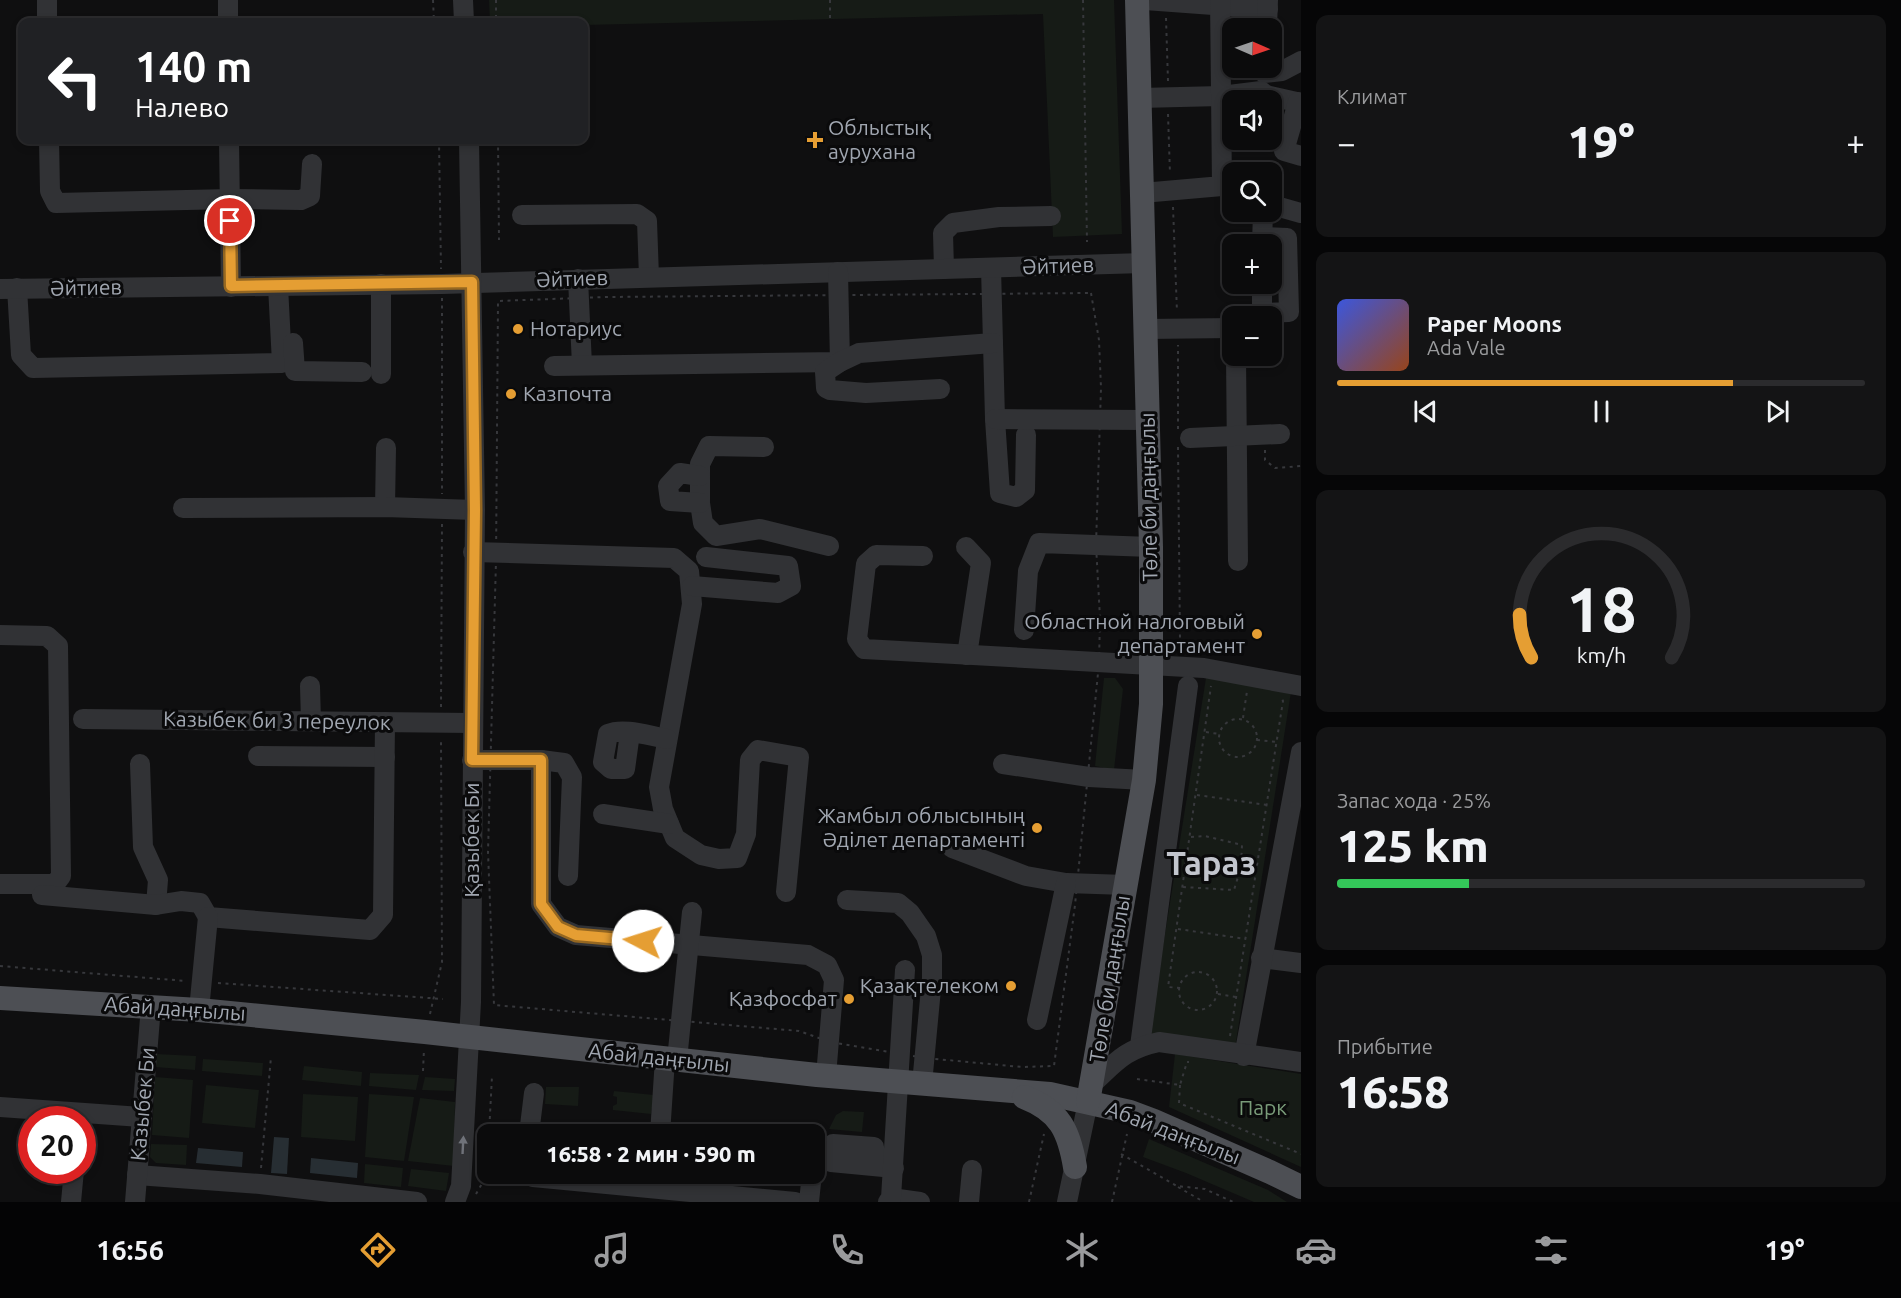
<!DOCTYPE html>
<html lang="ru">
<meta charset="utf-8">
<style>
:root{--surface:#0b0b0c;--page:#141415;--text:#f1f3f6;--muted:#9a9b9d;--line:#2b2b2d;--accent:#e59e33}
body{margin:0;font-family:Ubuntu,sans-serif;background:var(--page);color:var(--text);height:100vh;display:flex;flex-direction:column;font-size:22px;white-space:nowrap}
*{box-sizing:border-box;margin:0}
p{font-size:20px;color:var(--muted)}
.icon{flex:none;width:33px;height:33px;fill:none;stroke:currentColor;stroke-width:2;stroke-linecap:round;stroke-linejoin:round}
.map{position:relative;flex:1;overflow:hidden}
.drawer{display:flex;flex-direction:column;gap:15px;padding:15px;background:#060607;width:600px}
.drawer>*{flex:none}
.top-card{position:absolute;left:18px;top:18px;width:570px;height:126px;border-radius:12px;box-shadow:0 3px 9px #0003,0 0 0 2px var(--line);background:#202124;color:#fff;overflow:hidden}
.needle{width:39px;rotate:92deg}
.controls{position:absolute;left:1222px;top:18px;display:grid;gap:12px}
.controls a{display:grid;place-items:center;width:60px;height:60px;border-radius:12px;background:var(--surface);box-shadow:0 3px 9px #0003,0 0 0 2px var(--line);font-size:30px}
.speed{position:absolute;left:18px;top:1106px;display:flex;gap:12px;font-size:30px;font-weight:700;text-align:center}
.speed>*{display:grid;place-content:center;width:78px;height:78px;border-radius:50%;background:var(--surface);box-shadow:0 3px 9px #0003,0 0 0 2px var(--line);line-height:1}
.speed .limit{border:9px solid #d22;background:#fff;color:#111}
.pin{position:absolute;display:grid;place-items:center;width:51px;height:51px;color:#fff;margin:-26px;border:3px solid #fff;border-radius:50%;box-shadow:0 2px 6px #0007}
.me{position:absolute;width:66px;margin:-33px;rotate:275deg;stroke-linejoin:round;filter:drop-shadow(0 0 4px #0008)}
.turn{display:flex;align-items:center;gap:21px;height:126px;padding:0 18px;font-size:27px}
.turn .icon{width:78px;height:78px;stroke-width:2.5}
.turn b{display:block;font-size:42px;line-height:51px}
.big{font-size:45px;font-weight:800;line-height:1.1}
.drawer .card{flex:1;display:flex;flex-direction:column;justify-content:center;gap:9px;min-width:0;padding:0 21px;border-radius:12px;background:var(--page)}
.drawer .dial{align-items:center;gap:0}
.dial svg{height:156px;overflow:visible;fill:none;stroke:var(--line);stroke-width:7;stroke-linecap:round;text-anchor:middle}
.dial text{fill:var(--text);stroke:none}
.song{display:flex;align-items:center;gap:18px}
.cover{width:72px;height:72px;border-radius:9px;background:linear-gradient(135deg,hsl(230 70% 55%),hsl(20 70% 35%))}
.played{height:6px;border-radius:3px;background:linear-gradient(90deg,var(--accent) 75%,var(--line) 75%)}
.keys{display:flex;justify-content:space-around;direction:ltr}
.heat{display:flex;justify-content:space-between;align-items:center;font-size:33px;direction:ltr}
.charge{height:9px;border-radius:4px;background:linear-gradient(90deg,#34c759 25%,var(--line) 0)}
.trip{position:absolute;left:477px;top:1124px;width:348px;height:60px;border-radius:12px;background:var(--surface);box-shadow:0 3px 9px #0003,0 0 0 2px var(--line);font-weight:800;line-height:60px;text-align:center}
.menu{display:flex;height:96px;justify-content:space-around;align-items:center;background:#040405;color:var(--muted)}
.menu .icon{width:42px;height:42px}
.menu .selected{color:var(--accent)}
.menu b{font-size:27px;color:var(--text)}
main{display:flex;flex:1;min-height:0}
.map>svg:first-child{display:block}
.green{fill:#161b16}
.water{fill:#272e33}
.lines{fill:none;stroke-linecap:round;stroke-linejoin:round}
.path{stroke:#37383c;stroke-width:2;stroke-dasharray:3 4.5;stroke-linecap:butt}
.minor{stroke:#313235;stroke-width:20}
.major{stroke:#4d4f54;stroke-width:24}
.oneway{fill:#6f7279}
.route-casing{stroke:#956721;stroke-width:15}
.route{stroke:#e59e33;stroke-width:10}
.poi-dot{fill:#e59e33;stroke:#0a0a0b;stroke-width:2}
.labels{text-anchor:middle;stroke-width:6;stroke-linejoin:round;paint-order:stroke}
.poi-label{font-size:21px;fill:#a1a7b1;stroke:#0a0a0b;text-anchor:end}
.street-label{font-size:21px;fill:#a1a7b1;stroke:#0a0a0b}
.park-label{font-size:21px;fill:#799b79;stroke:#0a0a0b}
.town-label{font-size:33px;font-weight:bold;fill:#c2c5cd;stroke:#0a0a0b}
</style>
<main>
<div class="map">
<svg width="1301" height="1202" viewBox="0 0 1301 1202">
<rect width="100%" height="100%" fill="#0f0f10"/>
<!-- green -->
<g class="green">
<path d="M 489,0 L 1114,0 L 1122,234 L 1053,237 L 1043,14 L 584,25 L 584,22 L 490,22 Z"/>
<path d="M 1104,678 L 1115,678 L 1123,689 L 1114,770 L 1095,766 Z"/>
<path d="M 1206,678 L 1291,692 L 1235,1048 L 1149,1034 Z"/>
<path d="M 156,1054 L 196,1056 L 195,1070 L 155,1067 Z"/>
<path d="M 1175,1054 L 1301,1074 L 1301,1167 L 1169,1107 Z"/>
<path d="M 203,1059 L 263,1063 L 262,1076 L 202,1071 Z"/>
<path d="M 304,1066 L 362,1072 L 361,1086 L 302,1080 Z"/>
<path d="M 370,1073 L 419,1075 L 416,1090 L 369,1086 Z"/>
<path d="M 155,1077 L 193,1080 L 189,1138 L 152,1135 Z"/>
<path d="M 425,1077 L 455,1079 L 454,1091 L 422,1090 Z"/>
<path d="M 206,1085 L 259,1090 L 255,1128 L 202,1123 Z"/>
<path d="M 546,1087 L 579,1087 L 578,1106 L 545,1104 Z"/>
<path d="M 614,1091 L 654,1095 L 651,1114 L 613,1110 L 613,1106 L 617,1104 L 617,1097 L 613,1096 Z"/>
<path d="M 303,1094 L 358,1097 L 355,1141 L 301,1137 Z"/>
<path d="M 369,1094 L 414,1097 L 404,1161 L 365,1157 Z"/>
<path d="M 420,1098 L 455,1102 L 454,1166 L 408,1161 Z"/>
<path d="M 843,1111 L 864,1112 L 862,1132 L 829,1129 L 836,1115 Z"/>
<path d="M 1149,1139 L 1268,1190 L 1287,1202 L 1254,1202 L 1186,1173 L 1143,1157 Z"/>
<path d="M 151,1144 L 187,1145 L 186,1165 L 156,1163 L 150,1157 Z"/>
<path d="M 365,1164 L 403,1168 L 401,1187 L 364,1183 Z"/>
<path d="M 411,1169 L 449,1173 L 446,1191 L 408,1186 Z"/>
</g>
<!-- water -->
<g class="water">
<path d="M 274,1137 L 289,1138 L 287,1174 L 271,1173 Z"/>
<path d="M 198,1148 L 243,1152 L 242,1167 L 196,1163 Z"/>
<path d="M 311,1158 L 358,1163 L 357,1178 L 310,1173 Z"/>
</g>
<g class="lines">
<!-- path -->
<g class="path">
<path d="M 433,0 L 434,22"/>
<path d="M 496,0 L 496,22"/>
<path d="M 830,0 L 830,20"/>
<path d="M 1083,0 L 1087,242"/>
<path d="M 1166,18 L 1168,81"/>
<path d="M 1168,114 L 1170,174"/>
<path d="M 439,140 L 441,269"/>
<path d="M 498,140 L 499,240"/>
<path d="M 1173,207 L 1177,312"/>
<path d="M 1091,293 L 1099,340 L 1101,388 L 1096,545 L 1100,618 L 1099,663 L 1075,905 L 1054,1066 L 1022,1067 L 925,1058 L 830,1042 L 799,1031 L 494,1005 L 488,852 L 496,561 L 498,301 L 605,297 Z"/>
<path d="M 442,298 L 442,494"/>
<path d="M 1178,429 L 1178,345"/>
<path d="M 1178,447 L 1180,640 L 1183,650"/>
<path d="M 1265,450 L 1265,460 L 1275,468 L 1301,466"/>
<path d="M 441,707 L 442,523"/>
<path d="M 1243,718 L 1247,691"/>
<circle cx="1238" cy="738" r="19"/>
<path d="M 1206,732 L 1219,734"/>
<path d="M 1257,740 L 1277,742"/>
<path d="M 1197,795 L 1267,805"/>
<path d="M 1191,837 L 1205,836 L 1242,845 L 1241,867 L 1257,870"/>
<path d="M 1183,887 L 1234,890 L 1241,867"/>
<path d="M 1178,929 L 1246,939"/>
<path d="M 0,966 L 186,981"/>
<circle cx="1198" cy="991" r="19"/>
<path d="M 218,983 L 443,999"/>
<path d="M 1180,988 L 1168,987 L 1211,686"/>
<path d="M 1218,994 L 1236,997"/>
<path d="M 430,1014 L 442,962 L 441,739"/>
<path d="M 1230,1036 L 1283,701 L 1282,699"/>
<path d="M 423,1071 L 424,1049"/>
<path d="M 1137,1079 L 1180,1085 L 1187,1062 L 1189,1062"/>
<path d="M 1180,1085 L 1179,1103 L 1301,1154"/>
<path d="M 489,1134 L 492,1076"/>
<path d="M 1121,1154 L 1177,1186 L 1205,1189 L 1233,1202"/>
<path d="M 261,1168 L 271,1057"/>
<path d="M 1178,1187 L 1204,1202"/>
<path d="M 476,1194 L 488,1173"/>
<path d="M 1029,1202 L 1044,1134"/>
<path d="M 1112,1202 L 1127,1134"/>
</g>
<!-- minor -->
<g class="minor">
<path d="M 47,0 L 47,22"/>
<path d="M 228,0 L 228,22"/>
<path d="M 463,0 L 464,22"/>
<path d="M 1145,0 L 1268,9"/>
<path d="M 1267,28 L 1268,0"/>
<path d="M 1264,73 L 1282,71 L 1301,61"/>
<path d="M 1140,98 L 1221,96 L 1261,91 L 1266,95 L 1301,103"/>
<path d="M 1298,102 L 1284,151 L 1301,156"/>
<path d="M 49,140 L 50,191 L 56,203 L 230,199 L 301,200 L 310,196 L 312,164"/>
<path d="M 229,140 L 231,287"/>
<path d="M 1142,193 L 1222,186 L 1220,0"/>
<path d="M 1272,205 L 1301,213"/>
<path d="M 522,215 L 637,214 L 647,221 L 649,277"/>
<path d="M 1262,244 L 1263,212"/>
<path d="M 991,268 L 995,419 L 1000,493 L 1016,497 L 1025,490 L 1026,435"/>
<path d="M 944,269 L 943,233 L 953,223 L 999,217 L 1051,216"/>
<path d="M 578,279 L 582,365"/>
<path d="M 381,284 L 381,374"/>
<path d="M 17,288 L 21,355 L 33,368 L 282,363 L 278,286"/>
<path d="M 0,289 L 442,284 L 1144,263"/>
<path d="M 1262,313 L 1289,312 L 1287,238 L 1262,237"/>
<path d="M 1262,316 L 1262,284"/>
<path d="M 1146,329 L 1233,328"/>
<path d="M 293,343 L 295,371 L 362,372"/>
<path d="M 1236,356 L 1238,561"/>
<path d="M 554,366 L 840,362 L 838,272"/>
<path d="M 940,389 L 866,393 L 830,390 L 826,388 L 825,372 L 840,362 L 859,353 L 993,343"/>
<path d="M 995,419 L 1148,420"/>
<path d="M 1190,438 L 1280,434"/>
<path d="M 764,447 L 709,446 L 700,464 L 700,503 L 703,523 L 716,536 L 760,529 L 829,546"/>
<path d="M 700,476 L 680,473 L 668,486 L 670,501 L 700,503"/>
<path d="M 385,507 L 386,448"/>
<path d="M 183,508 L 385,507 L 475,510"/>
<path d="M 966,547 L 981,563 L 967,655"/>
<path d="M 473,552 L 674,558 L 689,571 L 692,604 L 659,787 L 663,809 L 675,838 L 701,855 L 719,859 L 737,858 L 746,834 L 750,760 L 758,750 L 799,757 L 786,892"/>
<path d="M 923,556 L 876,555 L 866,564 L 857,639 L 864,649 L 1204,668 L 1301,686"/>
<path d="M 692,586 L 778,593 L 791,586 L 788,566 L 706,557"/>
<path d="M 1024,630 L 1028,571 L 1039,543 L 1151,547"/>
<path d="M 0,635 L 47,636 L 58,646 L 61,876 L 55,884 L 0,884"/>
<path d="M 310,686 L 311,721"/>
<path d="M 83,719 L 472,723"/>
<path d="M 630,733 L 625,769 L 611,769 L 603,762 L 608,734 C 624,727 649,736 667,739"/>
<path d="M 258,756 L 385,757"/>
<path d="M 472,760 L 541,760 L 564,763 L 572,777 L 568,876"/>
<path d="M 541,760 L 541,904 L 558,927 L 576,935 L 808,955 L 827,965 L 834,980 L 826,1076"/>
<path d="M 140,764 L 143,847 L 158,880 L 156,905"/>
<path d="M 1003,764 L 1089,777 L 1144,780"/>
<path d="M 603,814 L 669,824"/>
<path d="M 952,848 L 1026,876 L 1066,883 L 1126,885"/>
<path d="M 42,895 L 156,905 L 181,901 L 200,903 L 208,917 L 370,930 L 383,915 L 385,722"/>
<path d="M 847,900 L 898,903 L 910,913 L 926,936 L 932,955 L 932,978 L 922,1084"/>
<path d="M 1261,958 L 1301,963"/>
<path d="M 199,1010 L 208,917"/>
<path d="M 1037,1020 L 1066,883"/>
<path d="M 1140,1046 L 1188,686"/>
<path d="M 1244,1056 L 1301,752"/>
<path d="M 677,1060 L 692,912"/>
<path d="M 1092,1084 C 1116,1062 1125,1049 1159,1042 L 1301,1062"/>
<path d="M 0,1107 L 141,1117"/>
<path d="M 529,1134 L 534,1093"/>
<path d="M 660,1134 L 665,1059"/>
<path d="M 875,1166 L 874,1147 L 833,1144 L 831,1162 L 894,1168"/>
<path d="M 530,1173 L 533,1177 L 795,1202"/>
<path d="M 137,1175 L 260,1184 L 417,1202"/>
<path d="M 891,1198 L 920,1202"/>
<path d="M 71,1202 L 74,1170"/>
<path d="M 135,1202 L 151,1006"/>
<path d="M 455,1202 L 461,1186 L 471,1002 L 475,510 L 469,140"/>
<path d="M 809,1202 L 812,1173"/>
<path d="M 888,1202 L 891,1198 L 905,970"/>
<path d="M 969,1202 L 972,1170"/>
<path d="M 1067,1202 L 1088,1102"/>
</g>
<!-- major -->
<g class="major">
<path d="M 0,998 L 199,1010 L 425,1032 L 817,1075 L 1050,1094 L 1130,1112 L 1154,1121 L 1270,1172 L 1301,1187"/>
<path d="M 1024,1097 C 1060,1111 1069,1131 1075,1167"/>
<path d="M 1088,1102 L 1144,780 L 1151,704 L 1151,547 L 1137,0"/>
</g>
</g>
<!-- one-way arrows -->
<defs><path id="oneway-solid" d="M-6-.8H1V-3.2L6.5 0L1 3.2V.8H-6Z" transform="scale(1.5)"/></defs>
<use class="oneway" href="#oneway-solid" transform="translate(463 1145) rotate(-87)"/>
<g class="lines">
<!-- route casing -->
<g class="route-casing">
<path id="route" d="M 230,221 L 231,286 L 472,282 L 475,510 L 472,760 L 541,760 L 541,904 L 558,927 L 576,935 L 643,941"/>
</g>
<!-- route -->
<use href="#route" class="route"/>
</g>
<!-- markers -->
<g class="poi-dot">
<path d="M812 131h6v6h6v6h-6v6h-6v-6h-6v-6h6z"/>
<circle cx="518" cy="329" r="6"/>
<circle cx="511" cy="394" r="6"/>
<circle cx="1257" cy="634" r="6"/>
<circle cx="1037" cy="828" r="6"/>
<circle cx="1011" cy="986" r="6"/>
<circle cx="849" cy="999" r="6"/>
</g>
<g class="labels">
<!-- poi labels -->
<g class="poi-label">
<text x="828" y="135" text-anchor="start">Облыстық<tspan x="828" dy="24">аурухана</tspan></text>
<text x="530" y="336" text-anchor="start">Нотариус</text>
<text x="523" y="401" text-anchor="start">Казпочта</text>
<text x="1245" y="629">Областной налоговый<tspan x="1245" dy="24">департамент</tspan></text>
<text x="1025" y="823">Жамбыл облысының<tspan x="1025" dy="24">Әділет департаменті</tspan></text>
<text x="999" y="993">Қазақтелеком</text>
<text x="837" y="1006">Қазфосфат</text>
</g>
<!-- street labels -->
<g class="street-label">
<text transform="translate(1058 266) rotate(-2)" y="7">Әйтиев</text>
<text transform="translate(572 279) rotate(-2)" y="7">Әйтиев</text>
<text transform="translate(86 288) rotate(-1)" y="7">Әйтиев</text>
<text transform="translate(1149 497) rotate(-91)" y="7">Төле би даңғылы</text>
<text transform="translate(277 721) rotate(1)" y="7">Казыбек би 3 переулок</text>
<text transform="translate(472 840) rotate(-90)" y="7">Қазыбек Би</text>
<text transform="translate(1110 979) rotate(-81)" y="7">Төле би даңғылы</text>
<text transform="translate(175 1009) rotate(4)" y="7">Абай даңғылы</text>
<text transform="translate(659 1058) rotate(6)" y="7">Абай даңғылы</text>
<text transform="translate(143 1104) rotate(-85)" y="7">Казыбек Би</text>
<text transform="translate(1173 1133) rotate(21)" y="7">Абай даңғылы</text>
</g>
<!-- park labels -->
<g class="park-label">
<text x="1263" y="1115">Парк</text>
</g>
<!-- town labels -->
<g class="town-label">
<text x="1211" y="875">Тараз</text>
</g>
</g>
</svg>
<div class="controls">
<a><svg class="needle" viewBox="-14 -14 28 28"><path d="M0-13l5 13h-10z" fill="#e53935"/><path d="M0 13l5-13h-10z" fill="#9a9b9d"/></svg></a>
<a><svg class="icon" aria-label="sound" viewBox="0 0 24 24"><path d="M4 9h4l5-4v14l-5-4H4zM17 9q2 3 0 6"/></svg></a>
<a><svg class="icon" aria-label="search" viewBox="0 0 24 24"><circle cx="10" cy="10" r="6"/><path d="M15 15l6 6"/></svg></a>
<a>+</a>
<a>−</a>
</div>
<div class="speed"><div class="limit">20</div></div>
<div class="pin" style="left:230px;top:221px;background:#d93025"><svg class="icon" aria-label="arrive" viewBox="0 0 24 24"><path d="M6 21V4h12l-3 4 3 4H6"/></svg></div>
<svg class="me" style="left:643px;top:941px" viewBox="-20 -20 40 40"><circle r="19" fill="#fff"/><path d="M0-13L10 11 0 6-10 11z" fill="#e59e33"/></svg>
<div class="trip">16:58 · 2 мин · 590 m</div>
<div class="top-card">
<div class="turn"><svg class="icon" aria-label="left" viewBox="0 0 24 24"><path d="M17 20v-9H6M10 6l-5 5 5 5"/></svg><div><b>140 m</b>Налево</div></div>
</div>
</div>
<section class="drawer">
<div class="card"><p>Климат</p>
<div class="heat"><a>−</a><b class="big">19°</b><a>+</a></div>
</div>
<div class="card">
<div class="song"><i class="cover"></i><div><b>Paper Moons</b><p>Ada Vale</p></div></div>
<div class="played"></div>
<div class="keys"><svg class="icon" aria-label="previous" viewBox="0 0 24 24"><path d="M18 5L8 12l10 7zM5 5v14"/></svg><svg class="icon" aria-label="pause" viewBox="0 0 24 24"><path d="M8 5v14M16 5v14"/></svg><svg class="icon" aria-label="next" viewBox="0 0 24 24"><path d="M6 5l10 7-10 7zM19 5v14"/></svg></div>
</div>
<div class="card dial"><svg viewBox="0 0 100 80">
<path d="M14 69A42 42 0 1 1 86 69"/>
<path d="M14 69A42 42 0 0 1 8 47" stroke="#e59e33"/>
<text x="50" y="56" font-size="32" font-weight="700">18</text>
<text x="50" y="72" font-size="11">km/h</text>
</svg></div>
<div class="card"><p>Запас хода · 25%</p><b class="big">125 km</b><div class="charge"></div></div>
<div class="card"><p>Прибытие</p><b class="big">16:58</b></div>
</section>
</main>
<nav class="menu">
<b>16:56</b>
<svg class="icon selected" aria-label="directions" viewBox="0 0 24 24"><path d="M12 3l9 9-9 9-9-9zM9 14v-3h6M13 9l2 2-2 2"/></svg>
<svg class="icon" aria-label="music" viewBox="0 0 24 24"><path d="M9 18V5l10-2v13"/><circle cx="6" cy="18" r="3"/><circle cx="16" cy="16" r="3"/></svg>
<svg class="icon" aria-label="phone" viewBox="0 0 24 24"><path d="M5 4h4l2 5-3 2q2 4 5 5l2-3 5 2v4C11 20 4 13 5 4z"/></svg>
<svg class="icon" aria-label="climate" viewBox="0 0 24 24"><path d="M12 3v18M4 7l16 10M4 17L20 7"/></svg>
<svg class="icon" aria-label="car" viewBox="0 0 24 24"><path d="M5 17H2v-5l4-1 3-4h7l3 4 3 1v5h-3M9 17h6M6 11h13"/><circle cx="7" cy="17" r="2"/><circle cx="17" cy="17" r="2"/></svg>
<svg class="icon" aria-label="filters" viewBox="0 0 24 24"><path d="M4 7h16M4 17h16"/><circle cx="9" cy="7" r="2"/><circle cx="15" cy="17" r="2"/></svg>
<b>19°</b>
</nav>
